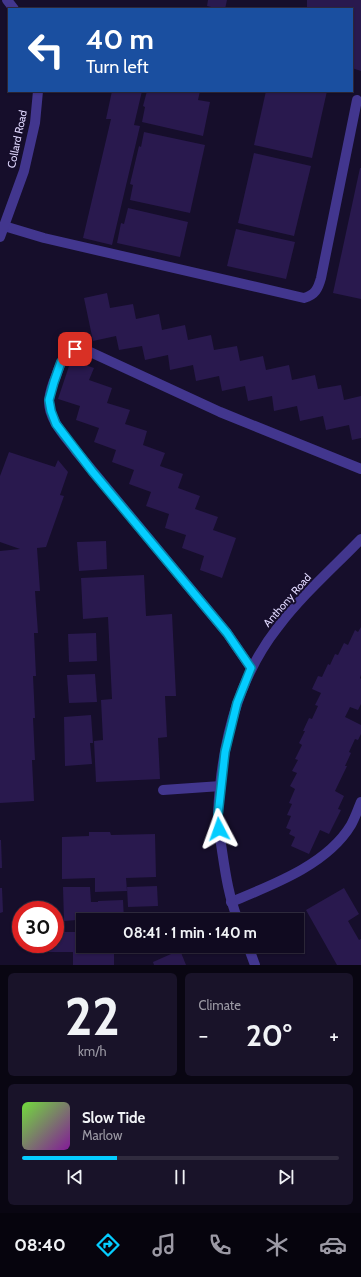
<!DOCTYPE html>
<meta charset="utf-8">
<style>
:root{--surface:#100a20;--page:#191329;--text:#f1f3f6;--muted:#9c9aa5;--line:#302b3e;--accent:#05cdff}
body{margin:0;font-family:Cabin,sans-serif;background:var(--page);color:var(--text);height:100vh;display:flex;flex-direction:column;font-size:15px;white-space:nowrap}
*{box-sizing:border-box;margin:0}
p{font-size:13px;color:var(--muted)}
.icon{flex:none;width:22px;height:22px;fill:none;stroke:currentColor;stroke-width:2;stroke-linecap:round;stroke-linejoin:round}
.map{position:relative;height:965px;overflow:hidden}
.sheet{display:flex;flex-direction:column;gap:8px;padding:8px;background:#090612;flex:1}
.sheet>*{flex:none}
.top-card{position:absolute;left:8px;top:8px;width:345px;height:84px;border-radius:0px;box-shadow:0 1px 3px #0004,0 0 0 1px var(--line);background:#1a4fa0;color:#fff;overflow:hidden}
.speed{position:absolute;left:12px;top:901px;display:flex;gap:8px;font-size:20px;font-weight:700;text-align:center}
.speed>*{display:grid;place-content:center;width:52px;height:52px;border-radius:50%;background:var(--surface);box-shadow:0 1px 3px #0004,0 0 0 1px var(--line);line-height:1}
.speed .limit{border:6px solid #d22;background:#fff;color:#111}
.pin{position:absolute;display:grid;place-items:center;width:34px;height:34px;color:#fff;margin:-17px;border-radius:8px;box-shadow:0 2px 6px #0006}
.me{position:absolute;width:44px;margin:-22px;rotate:356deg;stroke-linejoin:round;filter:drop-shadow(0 0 3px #0008)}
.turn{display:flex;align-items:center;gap:14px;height:84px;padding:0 12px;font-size:18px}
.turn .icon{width:52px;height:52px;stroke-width:2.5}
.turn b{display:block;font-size:28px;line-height:34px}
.big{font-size:30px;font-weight:700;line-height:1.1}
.sheet .tile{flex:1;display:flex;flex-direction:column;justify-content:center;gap:6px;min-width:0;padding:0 14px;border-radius:6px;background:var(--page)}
.sheet .dial{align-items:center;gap:0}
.dial b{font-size:52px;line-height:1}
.song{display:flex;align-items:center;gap:12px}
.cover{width:48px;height:48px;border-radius:6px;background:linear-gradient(135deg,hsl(100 70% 55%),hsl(290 70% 35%))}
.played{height:4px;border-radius:2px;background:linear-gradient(90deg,var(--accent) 30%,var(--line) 30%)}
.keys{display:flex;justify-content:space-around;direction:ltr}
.heat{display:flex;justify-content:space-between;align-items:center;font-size:22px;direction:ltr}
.sheet .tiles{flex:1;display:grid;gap:8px;grid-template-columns:1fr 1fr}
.tile:last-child{grid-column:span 2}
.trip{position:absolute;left:76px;top:913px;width:228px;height:40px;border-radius:0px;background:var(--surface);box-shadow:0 1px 3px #0004,0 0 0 1px var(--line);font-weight:700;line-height:40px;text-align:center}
.tabs{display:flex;height:64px;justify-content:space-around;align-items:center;background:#06040d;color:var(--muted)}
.tabs .icon{width:28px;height:28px}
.tabs .on{color:var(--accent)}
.tabs b{font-size:18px;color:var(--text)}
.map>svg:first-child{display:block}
.building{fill:#29194e}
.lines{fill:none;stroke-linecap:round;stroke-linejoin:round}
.minor{stroke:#42368e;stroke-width:10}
.route-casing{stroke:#0385a6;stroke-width:10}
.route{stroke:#05cdff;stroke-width:7}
.labels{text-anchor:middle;stroke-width:4;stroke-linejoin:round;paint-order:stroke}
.street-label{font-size:11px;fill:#e1d9ff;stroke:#160e2b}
</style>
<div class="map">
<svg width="361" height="965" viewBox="0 0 361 965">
<rect width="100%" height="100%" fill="#160e2b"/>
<!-- building -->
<g class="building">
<path d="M 208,0 L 227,0 L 225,9 L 219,9 L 207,6 Z"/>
<path d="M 307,0 L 361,0 L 361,71 L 352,68 L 352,9 L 307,9 Z"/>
<path d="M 112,91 L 142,91 L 134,125 L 140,126 L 112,245 L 83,238 L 111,119 L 106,119 Z"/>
<path d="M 147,91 L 200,91 L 198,100 L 210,102 L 203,136 L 142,122 L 145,107 L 143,106 Z"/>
<path d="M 266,91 L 327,91 L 312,158 L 254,145 Z"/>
<path d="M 144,132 L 205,145 L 190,213 L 130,200 L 133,185 L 130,184 L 139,146 L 141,147 Z"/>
<path d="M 254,153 L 311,166 L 294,236 L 238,223 Z"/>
<path d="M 360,168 L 361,168 L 361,299 L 333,293 Z"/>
<path d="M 128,208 L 188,222 L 180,257 L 117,243 L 121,223 L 124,224 Z"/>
<path d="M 236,229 L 295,242 L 286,279 L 227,266 Z"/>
<path d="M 107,293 L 110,308 L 133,304 L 136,319 L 159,314 L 162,330 L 185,325 L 188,340 L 211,335 L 214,350 L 237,346 L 240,361 L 263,356 L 266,370 L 289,365 L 292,380 L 315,375 L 318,389 L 341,385 L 344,400 L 361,396 L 361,438 L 352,440 L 349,425 L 326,430 L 323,416 L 300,421 L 297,406 L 274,411 L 272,396 L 248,401 L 245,386 L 222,391 L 219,376 L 196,381 L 193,365 L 170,370 L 168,355 L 145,360 L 142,346 L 119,350 L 116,336 L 93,341 L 84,298 Z"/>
<path d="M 71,360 L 94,368 L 89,380 L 112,388 L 107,403 L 130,410 L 125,424 L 147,431 L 143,445 L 165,453 L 160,466 L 183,474 L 178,488 L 200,496 L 195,509 L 218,517 L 213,530 L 236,538 L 222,578 L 200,570 L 204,556 L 182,548 L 186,535 L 165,528 L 169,514 L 146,506 L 151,492 L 129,484 L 134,470 L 112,462 L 116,450 L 94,442 L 99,428 L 76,420 L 80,406 L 58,399 Z"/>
<path d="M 9,452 L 55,467 L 58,460 L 68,472 L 60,495 L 64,496 L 46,547 L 37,548 L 40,591 L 35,591 L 38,633 L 34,633 L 36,676 L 33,676 L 35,718 L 33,718 L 35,760 L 32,760 L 34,801 L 0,803 L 0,551 L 20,549 L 0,542 L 0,476 Z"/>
<path d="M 106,541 L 107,569 L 79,571 L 77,542 Z"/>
<path d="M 144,575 L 146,616 L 172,614 L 176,696 L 165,696 L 167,737 L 158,738 L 160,779 L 96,782 L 94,741 L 103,740 L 101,700 L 112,699 L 108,617 L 83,619 L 81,578 Z"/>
<path d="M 361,627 L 361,675 L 360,678 L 361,679 L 361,704 L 358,710 L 350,707 L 345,717 L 361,725 L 361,734 L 358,740 L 355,739 L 349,752 L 351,753 L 345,766 L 347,766 L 335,791 L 344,796 L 338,809 L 341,810 L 329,834 L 320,830 L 309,854 L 291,846 L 295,837 L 289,834 L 291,830 L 286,828 L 291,816 L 287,815 L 292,804 L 289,803 L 295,789 L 290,786 L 297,773 L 292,771 L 298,760 L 295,759 L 302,745 L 299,743 L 305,731 L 303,731 L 309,718 L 312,719 L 318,706 L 315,705 L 321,693 L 312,689 L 318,676 L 322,677 L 328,664 L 330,665 L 335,654 L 338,655 L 344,643 L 348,645 L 355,630 L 358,632 Z"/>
<path d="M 96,633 L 97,661 L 69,662 L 68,634 Z"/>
<path d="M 95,674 L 97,702 L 69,703 L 67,675 Z"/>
<path d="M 91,715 L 93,743 L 90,743 L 92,764 L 65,766 L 64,717 Z"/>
<path d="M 89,832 L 110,832 L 111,835 L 155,834 L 156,877 L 126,878 L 127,891 L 95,892 L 95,878 L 62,879 L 62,837 L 89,836 Z"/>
<path d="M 0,840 L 1,840 L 2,868 L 0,868 Z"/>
<path d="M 157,886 L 158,906 L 128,907 L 127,887 Z"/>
<path d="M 63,887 L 90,887 L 91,902 L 98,902 L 98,901 L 123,900 L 124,920 L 83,920 L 83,946 L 120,946 L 120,949 L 114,949 L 114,965 L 73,965 L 73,952 L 49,952 L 48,944 L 55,944 L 55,932 L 75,932 L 75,946 L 78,946 L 77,920 L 64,921 Z"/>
<path d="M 0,888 L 2,888 L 3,912 L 0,913 Z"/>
<path d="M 344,888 L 359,914 L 348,921 L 359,940 L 361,939 L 361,965 L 337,965 L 306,910 Z"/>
<path d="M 169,913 L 170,920 L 142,920 L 142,919 Z"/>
<path d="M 180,950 L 186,965 L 154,965 L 153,962 Z"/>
</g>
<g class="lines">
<!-- minor -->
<g class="minor">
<path d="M 7,0 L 14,9"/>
<path d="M 4,226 L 44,238 L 304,298 C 315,295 318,289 321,278 L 357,100"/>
<path d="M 0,237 L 24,171 L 35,123 L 38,91"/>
<path d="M 251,668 L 227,633 L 76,451 C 65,436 48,419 49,400 C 50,392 53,383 56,376 C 60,363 64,356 75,349 L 88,351 L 220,412 L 361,469"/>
<path d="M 163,790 L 221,786"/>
<path d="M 231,902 C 272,885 327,865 351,825 C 355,818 358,809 361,802"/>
<path d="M 238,920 C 228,895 225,870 221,844 C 220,834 217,823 218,814 C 221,748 237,679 278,627 C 302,595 333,568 361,539"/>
<path d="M 248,946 L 255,965"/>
</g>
</g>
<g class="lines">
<!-- route casing -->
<g class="route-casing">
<path id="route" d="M 75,349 L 68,354 L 61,362 L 54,382 L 49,400 L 51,411 L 56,424 L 92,471 L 227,633 L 251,668 L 237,703 L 225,752 L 218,815 L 219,829"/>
</g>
<!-- route -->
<use href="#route" class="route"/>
</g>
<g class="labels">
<!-- street labels -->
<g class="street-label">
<text transform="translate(17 139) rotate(-78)" y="4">Collard Road</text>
<text transform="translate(287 600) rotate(-49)" y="4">Anthony Road</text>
</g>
</g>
</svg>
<div class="speed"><div class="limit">30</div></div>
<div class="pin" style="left:75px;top:349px;background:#d93025"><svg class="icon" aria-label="arrive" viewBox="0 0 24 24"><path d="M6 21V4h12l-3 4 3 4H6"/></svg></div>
<svg class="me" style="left:219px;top:829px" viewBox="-20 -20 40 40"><path d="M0-17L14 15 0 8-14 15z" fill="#05cdff" stroke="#fff" stroke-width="4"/></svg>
<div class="trip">08:41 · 1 min · 140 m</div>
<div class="top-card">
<div class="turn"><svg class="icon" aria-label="left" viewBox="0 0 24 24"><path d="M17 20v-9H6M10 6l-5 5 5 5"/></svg><div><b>40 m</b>Turn left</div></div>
</div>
</div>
<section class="sheet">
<div class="tiles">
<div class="tile dial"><b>22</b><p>km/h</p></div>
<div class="tile"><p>Climate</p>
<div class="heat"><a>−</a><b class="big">20°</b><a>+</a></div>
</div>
<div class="tile">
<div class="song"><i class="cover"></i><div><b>Slow Tide</b><p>Marlow</p></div></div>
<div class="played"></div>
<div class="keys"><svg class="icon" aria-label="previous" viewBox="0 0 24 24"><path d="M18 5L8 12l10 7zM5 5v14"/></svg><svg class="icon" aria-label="pause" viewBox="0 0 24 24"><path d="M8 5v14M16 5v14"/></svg><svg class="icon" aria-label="next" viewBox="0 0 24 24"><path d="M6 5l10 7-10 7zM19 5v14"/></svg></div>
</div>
</div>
</section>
<nav class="tabs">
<b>08:40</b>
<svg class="icon on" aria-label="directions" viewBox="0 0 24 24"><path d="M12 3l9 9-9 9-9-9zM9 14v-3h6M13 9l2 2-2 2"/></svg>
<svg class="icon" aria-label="music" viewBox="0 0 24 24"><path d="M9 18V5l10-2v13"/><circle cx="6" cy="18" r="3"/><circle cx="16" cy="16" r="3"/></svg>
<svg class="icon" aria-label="phone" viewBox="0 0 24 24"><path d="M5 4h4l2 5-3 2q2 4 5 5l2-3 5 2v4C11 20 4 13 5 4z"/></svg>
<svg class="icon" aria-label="climate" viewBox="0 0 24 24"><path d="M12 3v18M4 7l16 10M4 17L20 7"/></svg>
<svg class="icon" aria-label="car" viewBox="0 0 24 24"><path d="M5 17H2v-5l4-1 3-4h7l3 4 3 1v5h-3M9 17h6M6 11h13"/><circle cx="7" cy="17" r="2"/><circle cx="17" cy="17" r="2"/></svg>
</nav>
